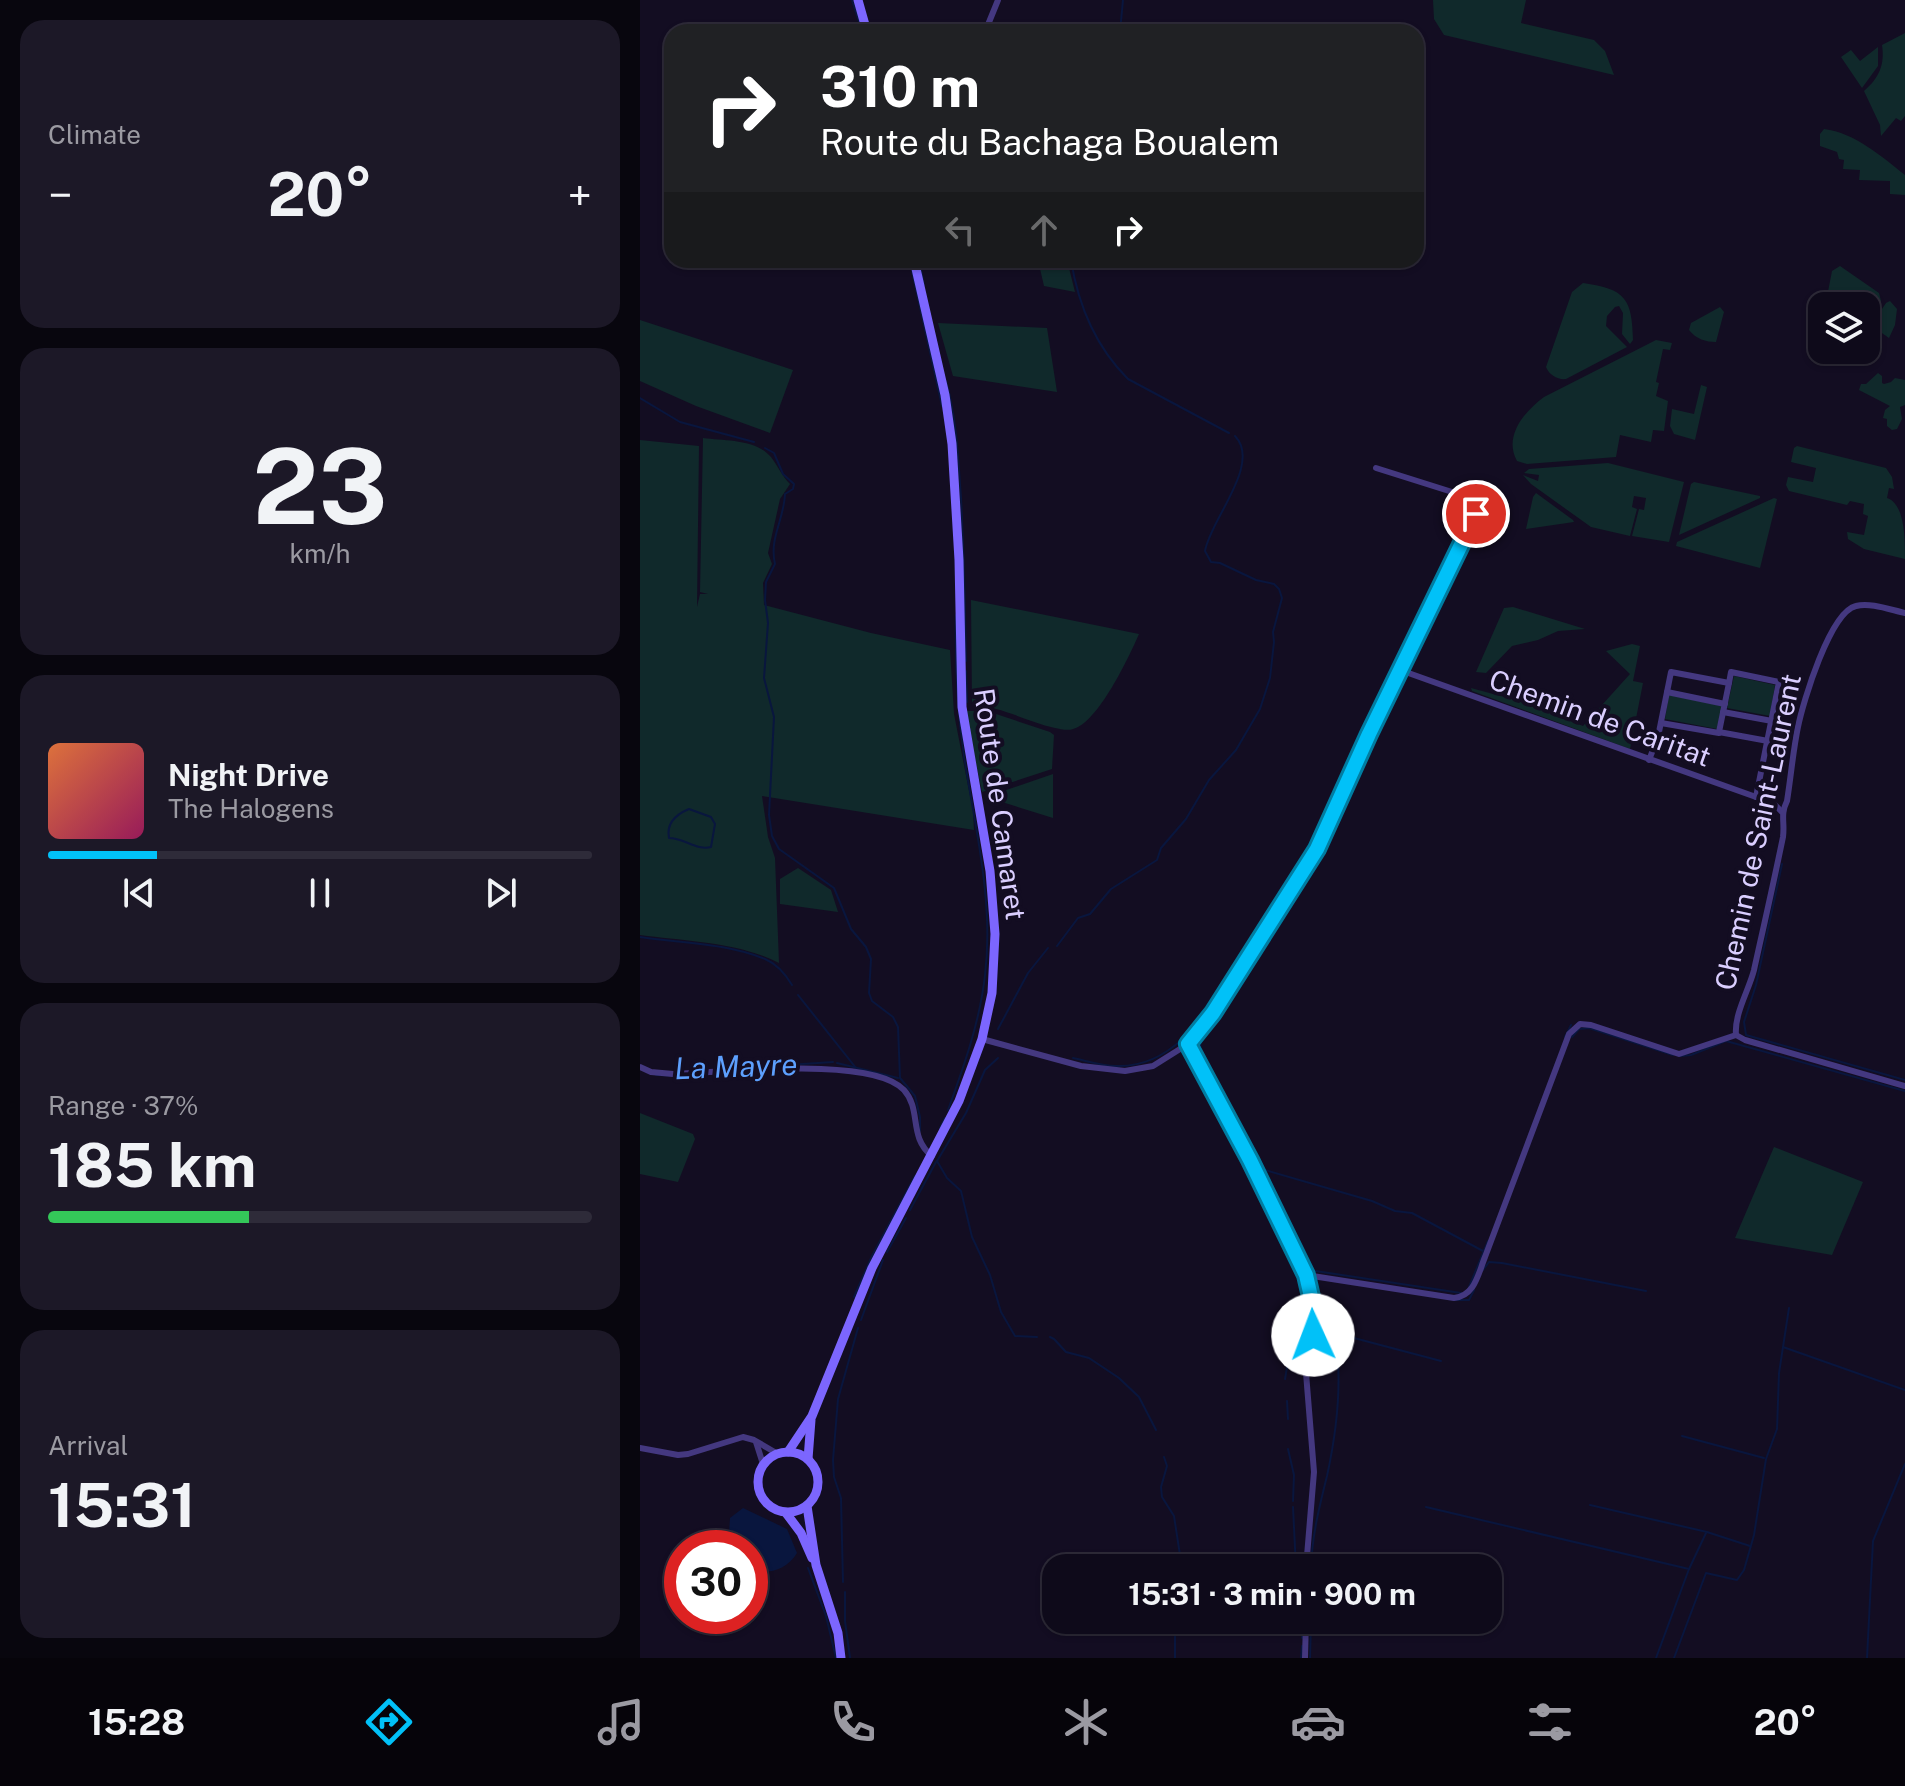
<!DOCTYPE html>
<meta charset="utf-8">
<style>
:root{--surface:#0e0a1a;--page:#1c1827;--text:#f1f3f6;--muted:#9b9aa2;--line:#2e2b39;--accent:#01c1f8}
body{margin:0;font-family:"Public Sans",sans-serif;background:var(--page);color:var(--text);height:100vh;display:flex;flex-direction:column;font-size:30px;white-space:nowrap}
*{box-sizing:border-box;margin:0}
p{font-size:26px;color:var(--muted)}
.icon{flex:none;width:44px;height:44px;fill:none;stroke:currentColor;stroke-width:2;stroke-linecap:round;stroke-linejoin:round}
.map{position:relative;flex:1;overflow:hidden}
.panel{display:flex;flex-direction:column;gap:20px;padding:20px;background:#08060e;width:640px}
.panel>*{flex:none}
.hud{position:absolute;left:24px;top:24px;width:760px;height:244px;border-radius:24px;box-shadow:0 2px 6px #0004,0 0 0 2px var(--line);background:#202124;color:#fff;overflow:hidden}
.tools{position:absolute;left:1168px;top:292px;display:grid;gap:16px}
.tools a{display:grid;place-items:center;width:72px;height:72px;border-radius:16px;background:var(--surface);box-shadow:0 2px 6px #0004,0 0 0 2px var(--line);font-size:40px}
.speed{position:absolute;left:24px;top:1530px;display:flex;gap:16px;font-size:40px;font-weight:700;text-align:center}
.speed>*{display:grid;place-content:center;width:104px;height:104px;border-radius:50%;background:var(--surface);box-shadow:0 2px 6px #0004,0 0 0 2px var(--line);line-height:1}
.speed .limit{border:12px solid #d22;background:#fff;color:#111}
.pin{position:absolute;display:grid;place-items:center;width:68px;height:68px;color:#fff;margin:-34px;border:4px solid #fff;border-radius:50%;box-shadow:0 2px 8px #0007}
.me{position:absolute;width:88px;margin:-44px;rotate:358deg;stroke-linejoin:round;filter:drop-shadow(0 0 6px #0008)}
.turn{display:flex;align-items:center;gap:28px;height:168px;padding:0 24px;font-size:36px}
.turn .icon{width:104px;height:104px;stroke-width:2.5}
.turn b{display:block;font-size:56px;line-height:68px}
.lanes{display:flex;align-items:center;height:76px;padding:0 24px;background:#0003;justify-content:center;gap:40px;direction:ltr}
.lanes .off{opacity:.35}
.big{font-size:60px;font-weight:700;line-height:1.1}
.panel .card{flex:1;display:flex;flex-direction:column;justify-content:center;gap:12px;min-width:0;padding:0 28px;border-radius:24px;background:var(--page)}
.panel .dial{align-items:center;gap:0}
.dial b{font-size:104px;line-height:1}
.song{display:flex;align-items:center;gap:24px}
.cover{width:96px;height:96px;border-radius:12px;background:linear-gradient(135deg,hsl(20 70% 55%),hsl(330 70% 35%))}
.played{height:8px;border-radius:4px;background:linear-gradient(90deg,var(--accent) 20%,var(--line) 20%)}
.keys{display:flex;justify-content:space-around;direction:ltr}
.heat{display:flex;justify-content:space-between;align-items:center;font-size:44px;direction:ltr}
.charge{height:12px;border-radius:6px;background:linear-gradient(90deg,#34c759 37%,var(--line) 0)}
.trip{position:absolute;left:402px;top:1554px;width:460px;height:80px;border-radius:24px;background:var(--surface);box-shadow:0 2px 6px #0004,0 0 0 2px var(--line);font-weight:700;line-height:80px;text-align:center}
.dock{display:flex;height:128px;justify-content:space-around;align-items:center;background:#06040a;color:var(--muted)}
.dock .icon{width:56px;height:56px}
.dock .selected{color:var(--accent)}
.dock b{font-size:36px;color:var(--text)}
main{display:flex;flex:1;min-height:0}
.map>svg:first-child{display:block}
.green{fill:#10292b}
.water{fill:#09163e}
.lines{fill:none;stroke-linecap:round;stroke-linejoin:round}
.stream{stroke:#09163e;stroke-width:2}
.street{stroke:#443880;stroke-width:6}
.secondary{stroke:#7c66fe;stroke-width:9}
.route-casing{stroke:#017da1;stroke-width:20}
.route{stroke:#01c1f8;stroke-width:14}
.labels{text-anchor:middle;stroke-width:8;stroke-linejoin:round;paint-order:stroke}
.street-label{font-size:28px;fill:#daceff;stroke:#130d22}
.water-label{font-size:30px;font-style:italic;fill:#5da0fe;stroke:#130d22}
</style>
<main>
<section class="panel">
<div class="card"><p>Climate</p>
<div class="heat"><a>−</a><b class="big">20°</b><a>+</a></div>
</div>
<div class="card dial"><b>23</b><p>km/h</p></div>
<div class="card">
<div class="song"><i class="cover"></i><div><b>Night Drive</b><p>The Halogens</p></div></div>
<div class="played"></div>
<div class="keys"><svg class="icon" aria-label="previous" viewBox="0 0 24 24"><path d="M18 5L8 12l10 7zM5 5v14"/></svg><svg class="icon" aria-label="pause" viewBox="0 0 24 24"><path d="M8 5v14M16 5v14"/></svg><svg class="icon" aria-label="next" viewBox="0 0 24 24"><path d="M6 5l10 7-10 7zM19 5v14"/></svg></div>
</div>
<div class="card"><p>Range · 37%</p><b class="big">185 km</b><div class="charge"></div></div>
<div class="card"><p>Arrival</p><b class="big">15:31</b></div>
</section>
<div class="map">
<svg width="1265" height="1658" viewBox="0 0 1265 1658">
<rect width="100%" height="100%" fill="#130d22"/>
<!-- green -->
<g class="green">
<path d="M 793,0 L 886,0 L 881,23 L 954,40 L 965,51 L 974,75 L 804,35 L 794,19 Z"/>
<path d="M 1265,33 L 1265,116 L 1261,121 L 1256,118 L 1241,136 L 1240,125 L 1224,91 C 1239,78 1245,65 1242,45 Z"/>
<path d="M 1238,47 L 1238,66 L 1222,88 L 1201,57 L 1211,50 L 1220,61 Z"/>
<path d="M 1184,129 C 1215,133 1241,156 1265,175 L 1265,195 L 1250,194 L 1250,181 L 1219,180 L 1220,170 L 1203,169 L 1204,160 L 1199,159 L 1197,152 L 1180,146 L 1180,134 Z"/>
<path d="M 398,260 L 427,260 L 435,292 L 404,286 Z"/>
<path d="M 1200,266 L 1239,293 L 1241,301 L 1236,308 L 1229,310 L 1231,304 L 1220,301 L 1218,306 L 1201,306 L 1186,302 L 1192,271 Z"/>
<path d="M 943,283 C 986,289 992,299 993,340 L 990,344 L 982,334 L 983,313 L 979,306 L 975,307 L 967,316 L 966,326 L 987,347 L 926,379 C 918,380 909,375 906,367 L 932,292 Z"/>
<path d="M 1250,301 L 1257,309 L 1255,325 L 1249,338 L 1239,331 L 1230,343 L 1226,340 L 1226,320 L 1234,321 L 1246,303 Z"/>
<path d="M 1080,307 L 1084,312 L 1076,342 C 1066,342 1056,339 1049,330 L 1051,323 Z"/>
<path d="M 0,320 L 153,370 L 130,433 L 56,406 L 0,381 Z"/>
<path d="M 298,323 L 407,328 L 417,392 L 313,376 Z"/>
<path d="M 1016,340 L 1032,343 L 1030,350 L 1023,349 L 1016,382 L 1019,383 L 1016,396 L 1028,401 L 1024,431 L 1013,430 L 1011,442 L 980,435 L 976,457 L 887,464 L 877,461 C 863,436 885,411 904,397 Z"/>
<path d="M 1238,373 L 1242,376 L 1242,383 L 1244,384 L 1251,382 L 1255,378 L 1265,380 L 1265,405 L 1260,407 L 1262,419 L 1257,429 L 1252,430 L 1247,426 L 1247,419 L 1243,418 L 1245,410 L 1250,406 L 1219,390 L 1221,384 L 1226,384 Z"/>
<path d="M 1061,385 L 1067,387 L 1055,440 L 1034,434 L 1030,426 L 1032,409 L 1054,414 Z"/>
<path d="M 63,438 C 85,441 116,439 131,457 C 138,466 142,476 150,484 L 140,499 L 128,553 L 132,564 L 123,583 L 124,605 L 231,633 L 310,650 L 314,714 L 333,811 L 334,830 L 122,796 L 128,837 L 135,858 L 139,963 C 99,942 44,941 0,935 L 0,440 L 59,446 L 57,607 L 60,594 L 68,594 L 60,592 Z"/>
<path d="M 1157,446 L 1246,468 L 1252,477 L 1254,489 L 1249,488 L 1247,498 C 1265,504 1265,538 1265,559 L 1224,549 L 1208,539 L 1207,532 L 1224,535 L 1228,516 L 1223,514 L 1224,504 L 1210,501 L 1207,505 L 1149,491 L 1146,485 L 1148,477 L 1173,482 L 1176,468 L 1151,462 L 1154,448 Z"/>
<path d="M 968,463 L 1044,482 L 1029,542 L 992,536 L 999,509 L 1004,510 L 1006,498 L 994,496 L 992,507 L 997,509 L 990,536 L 951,527 L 891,484 L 883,475 L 898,481 L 899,475 L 884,473 L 889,469 Z"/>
<path d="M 1054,482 L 1120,496 L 1120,498 L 1039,535 L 1051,484 Z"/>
<path d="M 896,493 L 933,520 L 934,522 L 886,529 L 893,497 Z"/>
<path d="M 1134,498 L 1137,499 L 1120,568 L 1036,546 L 1037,542 Z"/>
<path d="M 331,600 L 499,634 C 489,657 458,723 433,729 C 428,731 420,729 415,728 C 386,721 361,707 332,704 Z"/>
<path d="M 873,607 L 945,629 L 918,631 L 898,640 L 872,646 L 846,673 L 836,672 L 864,608 Z"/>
<path d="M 992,644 L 1000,646 L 993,681 L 1003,683 L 990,749 L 832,691 L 831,688 L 879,701 L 943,726 L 990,674 L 966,651 Z"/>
<path d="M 1094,676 L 1135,685 L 1130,716 L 1087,708 Z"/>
<path d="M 1029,695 L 1082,706 L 1077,729 L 1025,719 Z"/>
<path d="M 325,711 L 347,711 L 410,732 L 414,735 L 412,769 L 342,792 Z"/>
<path d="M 413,774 L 413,818 L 346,797 Z"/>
<path d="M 158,868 L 191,890 L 198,912 L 140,904 L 140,879 Z"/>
<path d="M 0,1113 L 53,1134 L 55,1139 L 38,1182 L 0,1174 Z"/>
<path d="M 1134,1147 L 1223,1182 L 1192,1255 L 1095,1238 Z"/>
</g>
<!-- water -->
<path class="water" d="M 103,1508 L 147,1529 L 157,1553 C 147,1570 128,1575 110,1570 L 110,1548 L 88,1548 L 90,1518 Z"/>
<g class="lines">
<!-- stream -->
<g class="stream">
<path d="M 212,0 L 219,22"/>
<path d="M 480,32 L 483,0"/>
<path d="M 279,260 L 284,285"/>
<path d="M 431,260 C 438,304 456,347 488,379 L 589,433"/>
<path d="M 272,271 L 302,406"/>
<path d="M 306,381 C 317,420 318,459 321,498 C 324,553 325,607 326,661"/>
<path d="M 0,398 L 40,422 L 114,442"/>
<path d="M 125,448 L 134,453 L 143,474 L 154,484 L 153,489 L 145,494 C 144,520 129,538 135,564 L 126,582 L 125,600 L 128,623 L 124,678 L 134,717 L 129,815 L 132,836 L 139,849 L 194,888 L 211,929 L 226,947 L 231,959 L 229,993 L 232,1001 L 253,1017 L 258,1027 L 260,1078 L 275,1096 L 280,1117 L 280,1131"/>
<path d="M 326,671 L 327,702"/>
<path d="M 49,809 L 71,817 L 75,824 L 71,847 C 57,851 44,838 29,838 C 26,823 37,814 49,809 Z"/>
<path d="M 1142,864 L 1116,985 L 1104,1022 L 1106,1035 L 1265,1080"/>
<path d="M 0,937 C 40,943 87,943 125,959 C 137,964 146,975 152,985"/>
<path d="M 417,946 L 438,918 L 450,914 L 471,889 L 517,860 L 521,848 L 546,819 L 569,780 L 596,750 L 620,709 L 630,678 L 634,642 L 633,632 L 642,598 L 639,589 L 634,584 L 616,580 L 580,563 L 571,562 L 565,551 C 570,520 622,464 595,436"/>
<path d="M 593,971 L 672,846 L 723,732"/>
<path d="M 158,995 L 216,1068"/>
<path d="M 358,1029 L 388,973 L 408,948"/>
<path d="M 925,1037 L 931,1025"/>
<path d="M 932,1037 L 939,1029 L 949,1028 L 1033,1055"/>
<path d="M 1040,1056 L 1051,1055 L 1086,1041 L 1265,1091"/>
<path d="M 433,1058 C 447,1061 462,1066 476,1066 C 530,1068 563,1020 588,979"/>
<path d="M 197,1063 L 258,1078"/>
<path d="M 132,1066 L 193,1062"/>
<path d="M 110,1074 L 145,1072"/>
<path d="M 16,1075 L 53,1076"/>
<path d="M 573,1084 L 561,1055 L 560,1040 L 574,1023 L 622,944 L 665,880 L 694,830 L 715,784"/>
<path d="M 308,1110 C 324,1066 340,1021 345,975 C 354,902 335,827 324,756 C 317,708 315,663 316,615"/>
<path d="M 595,1125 L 610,1149 L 633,1202"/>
<path d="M 300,1128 L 305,1118"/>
<path d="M 594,1137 L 641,1232"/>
<path d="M 297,1161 L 307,1178 L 321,1191 L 332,1237 L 350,1275 L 361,1312 L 375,1336 L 397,1337"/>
<path d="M 297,1161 L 326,1113 L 345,1070 L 358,1058"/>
<path d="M 618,1168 L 732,1201 L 755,1211 L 772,1213 L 843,1251"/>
<path d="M 636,1207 L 669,1270 L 821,1293"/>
<path d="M 270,1210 L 296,1162"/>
<path d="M 247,1252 L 266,1218"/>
<path d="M 843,1270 L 849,1262 L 862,1263 L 1006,1291"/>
<path d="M 660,1271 L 661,1287"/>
<path d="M 678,1279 L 674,1281 C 675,1293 690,1319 695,1333 L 801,1361"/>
<path d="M 829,1287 L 848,1241"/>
<path d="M 214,1297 L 232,1256 L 275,1176"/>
<path d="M 814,1300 L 829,1300 L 834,1290"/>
<path d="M 221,1320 L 243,1260"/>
<path d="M 410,1337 L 414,1339 L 426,1352 L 449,1358 L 479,1378 L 499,1397 L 516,1430"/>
<path d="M 653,1342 L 661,1300"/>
<path d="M 1143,1347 L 1265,1390"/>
<path d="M 645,1379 L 649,1356"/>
<path d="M 647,1401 L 648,1419"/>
<path d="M 1042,1436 L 1124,1458"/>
<path d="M 648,1449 L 654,1475 L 653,1501"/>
<path d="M 524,1457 L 527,1466 L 521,1487 L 522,1497 L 534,1516 L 542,1568"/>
<path d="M 950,1505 L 1067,1532 L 1110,1546"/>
<path d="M 653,1507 L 656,1568"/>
<path d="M 786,1507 L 1049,1569"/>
<path d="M 168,1568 L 186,1616 L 196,1658"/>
<path d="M 671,1568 C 672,1536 679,1508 687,1476 C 697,1430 703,1382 695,1335"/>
<path d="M 203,1582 L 201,1498 L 194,1477 L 193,1460 L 198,1399 L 218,1328"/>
<path d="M 205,1592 L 205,1621 L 210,1658"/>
<path d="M 662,1620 L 662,1638"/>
<path d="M 535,1658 L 535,1620"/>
<path d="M 661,1658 L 662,1646"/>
<path d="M 670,1658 L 671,1620"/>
<path d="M 1016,1658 L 1049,1569 L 1066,1533"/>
<path d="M 1034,1658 L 1066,1573 L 1097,1580 L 1104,1570 L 1114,1535 L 1126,1459 L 1137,1429 L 1139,1373 L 1149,1308"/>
<path d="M 1227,1658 L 1233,1541 L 1265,1464"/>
</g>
<!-- street -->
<g class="street">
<path d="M 345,32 L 358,0"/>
<path d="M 760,670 L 1116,797 L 1133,803 L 1142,812"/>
<path d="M 1089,683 L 1079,732 L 1128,741"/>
<path d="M 1027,692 L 1085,704"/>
<path d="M 1083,712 L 1132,721"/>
<path d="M 1021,723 L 1079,733"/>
<path d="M 1009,760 L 1018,737 L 1031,672 L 1089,683 L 1091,672 L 1139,682 L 1116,797"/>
<path d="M 1096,1035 C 1094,1014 1109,990 1114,970 C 1124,925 1134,881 1143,837 C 1145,822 1140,815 1147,801 C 1151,776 1153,751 1158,727 C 1163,702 1190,612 1216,606 C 1230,602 1251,610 1265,613"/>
<path d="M 342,1039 L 441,1066 L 485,1071 L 513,1066 L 548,1044 L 573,1013 L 677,849 L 729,734 L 836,514 L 837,503 L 828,497 L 736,468"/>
<path d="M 548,1044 L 610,1160 L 670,1286 L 674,1322 L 666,1373 L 674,1472 L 666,1568"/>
<path d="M 0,1067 L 11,1072 L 33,1074 C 81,1073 232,1055 264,1090 C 282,1110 268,1137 292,1156"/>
<path d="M 666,1275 L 814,1298 C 835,1296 838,1274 845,1257 L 929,1034 L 940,1024 L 951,1025 L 1039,1054 L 1096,1035 L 1105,1040 L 1265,1086"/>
<path d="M 116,1442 L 123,1464"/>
<path d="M 0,1448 L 38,1455 L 48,1454 L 103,1437 L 114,1440 L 138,1454"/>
<path d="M 665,1658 L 666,1620"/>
</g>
<!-- secondary -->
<g class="secondary">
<path d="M 218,0 L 227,32"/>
<circle cx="148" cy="1482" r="30"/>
<path d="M 148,1452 L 172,1416 L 232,1268 L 319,1101 L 342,1039 L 352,993 L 355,934 L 350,871 L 322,707 L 319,560 L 312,444 L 305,395 L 274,260"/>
<path d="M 168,1459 L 171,1420"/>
<path d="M 167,1506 L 176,1565 L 198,1633 L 201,1658"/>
<path d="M 146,1513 L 161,1533 L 172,1558"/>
</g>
</g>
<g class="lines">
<!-- route casing -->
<g class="route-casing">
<path id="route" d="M 673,1335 L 674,1310 L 666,1275 L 610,1160 L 548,1044 L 573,1013 L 677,849 L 729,734 L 836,514"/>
</g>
<!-- route -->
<use href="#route" class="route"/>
</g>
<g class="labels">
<!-- street labels -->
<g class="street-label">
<text transform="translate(960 718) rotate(20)" y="10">Chemin de Caritat</text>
<text transform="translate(360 804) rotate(82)" y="10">Route de Camaret</text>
<text transform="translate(1118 832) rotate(-78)" y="10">Chemin de Saint-Laurent</text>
</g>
<!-- water labels -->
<g class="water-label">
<text transform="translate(96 1067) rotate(-2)" y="10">La Mayre</text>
</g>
</g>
</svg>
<div class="tools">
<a><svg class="icon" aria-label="layers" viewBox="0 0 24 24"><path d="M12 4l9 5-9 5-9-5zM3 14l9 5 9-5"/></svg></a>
</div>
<div class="speed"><div class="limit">30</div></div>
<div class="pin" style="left:836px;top:514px;background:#d93025"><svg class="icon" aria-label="arrive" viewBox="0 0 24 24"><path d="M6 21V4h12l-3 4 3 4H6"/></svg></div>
<svg class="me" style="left:673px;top:1335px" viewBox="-20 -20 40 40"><circle r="19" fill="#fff"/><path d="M0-13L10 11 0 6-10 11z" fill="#01c1f8"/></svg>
<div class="trip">15:31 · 3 min · 900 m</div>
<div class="hud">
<div class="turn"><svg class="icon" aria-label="right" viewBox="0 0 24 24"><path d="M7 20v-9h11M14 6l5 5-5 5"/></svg><div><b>310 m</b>Route du Bachaga Boualem</div></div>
<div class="lanes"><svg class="icon off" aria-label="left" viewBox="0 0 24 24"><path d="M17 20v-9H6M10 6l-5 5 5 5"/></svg><svg class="icon off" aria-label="ahead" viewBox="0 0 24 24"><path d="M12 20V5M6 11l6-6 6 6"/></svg><svg class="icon" aria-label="right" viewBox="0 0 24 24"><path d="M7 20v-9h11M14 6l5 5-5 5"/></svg></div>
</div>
</div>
</main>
<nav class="dock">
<b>15:28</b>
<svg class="icon selected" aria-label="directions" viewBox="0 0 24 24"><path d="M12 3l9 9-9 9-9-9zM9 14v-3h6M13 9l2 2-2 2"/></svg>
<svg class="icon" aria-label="music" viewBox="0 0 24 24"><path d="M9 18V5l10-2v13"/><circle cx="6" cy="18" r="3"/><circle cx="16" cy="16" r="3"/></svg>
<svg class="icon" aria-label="phone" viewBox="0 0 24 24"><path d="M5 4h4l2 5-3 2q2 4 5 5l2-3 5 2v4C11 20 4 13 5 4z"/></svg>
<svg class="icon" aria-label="climate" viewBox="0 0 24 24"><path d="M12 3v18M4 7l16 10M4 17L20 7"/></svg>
<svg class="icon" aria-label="car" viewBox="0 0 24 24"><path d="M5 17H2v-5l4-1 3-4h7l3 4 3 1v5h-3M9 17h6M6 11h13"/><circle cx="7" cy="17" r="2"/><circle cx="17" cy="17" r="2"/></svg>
<svg class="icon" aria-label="filters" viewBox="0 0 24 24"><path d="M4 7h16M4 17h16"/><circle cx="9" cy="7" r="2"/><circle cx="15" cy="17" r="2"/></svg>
<b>20°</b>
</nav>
